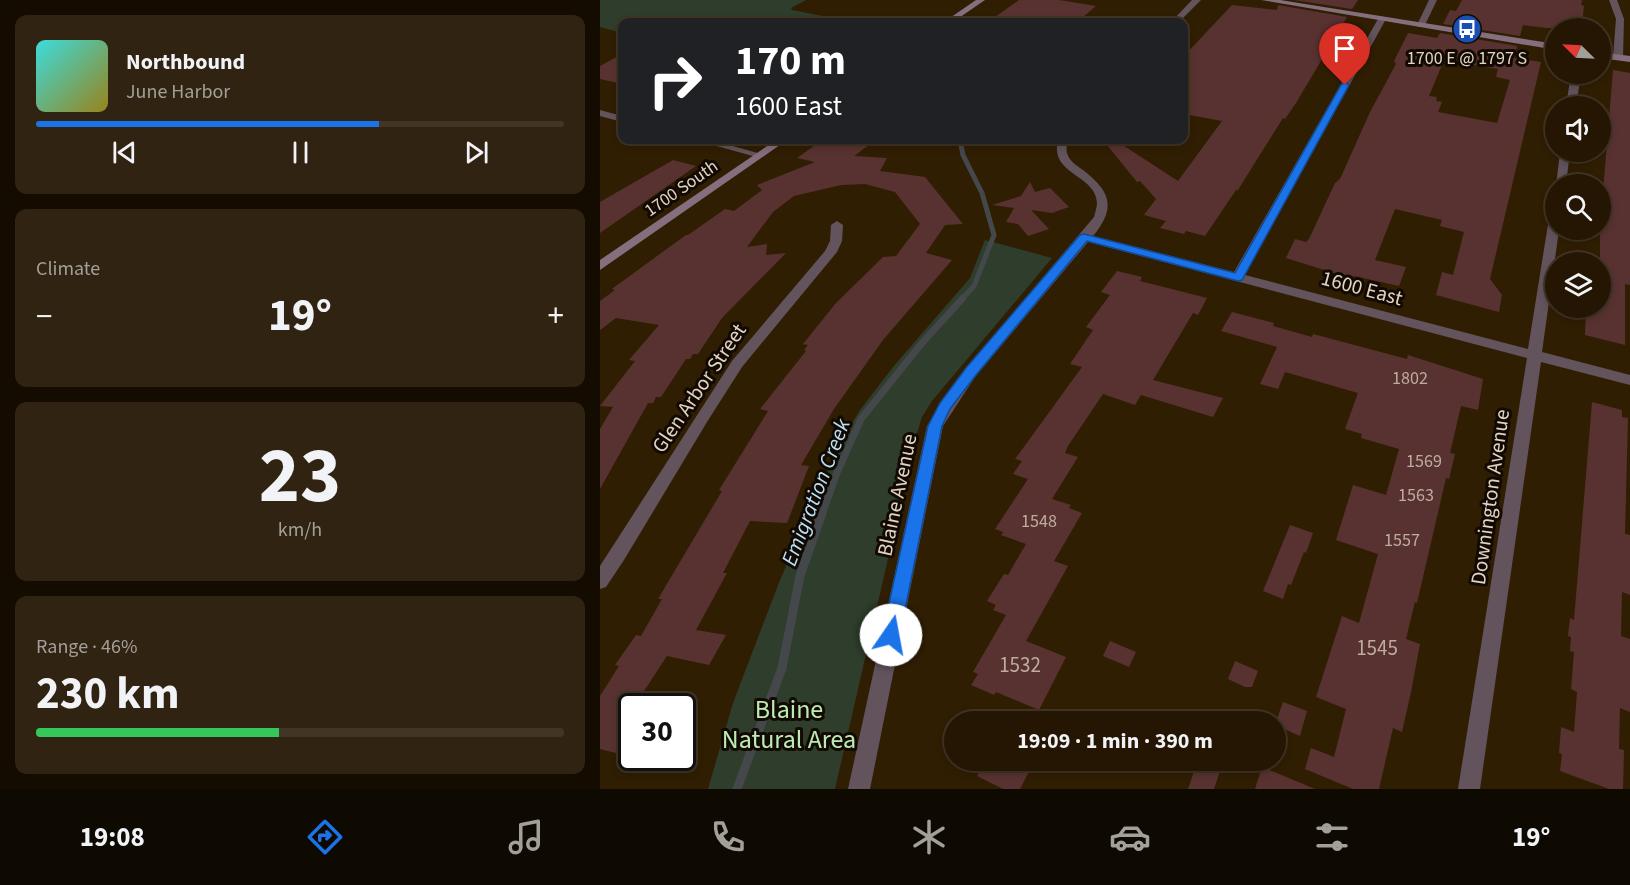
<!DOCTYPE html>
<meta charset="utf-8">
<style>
:root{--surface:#241602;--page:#302311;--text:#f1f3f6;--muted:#a39f99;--line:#413524;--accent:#1a73e8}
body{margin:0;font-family:"Source Sans 3",sans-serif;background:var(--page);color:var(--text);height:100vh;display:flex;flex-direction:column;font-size:22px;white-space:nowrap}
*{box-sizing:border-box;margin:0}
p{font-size:20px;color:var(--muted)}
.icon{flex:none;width:33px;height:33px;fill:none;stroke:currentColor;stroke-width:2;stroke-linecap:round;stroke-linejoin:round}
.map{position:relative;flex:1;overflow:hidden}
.panel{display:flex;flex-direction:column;gap:15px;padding:15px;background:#140c01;width:600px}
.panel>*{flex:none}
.hud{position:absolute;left:18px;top:18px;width:570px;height:126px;border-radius:12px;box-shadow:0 3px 9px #0003,0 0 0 2px var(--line);background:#202124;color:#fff;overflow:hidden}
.needle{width:39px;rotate:294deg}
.controls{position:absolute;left:945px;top:18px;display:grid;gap:12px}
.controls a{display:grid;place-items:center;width:66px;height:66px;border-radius:50%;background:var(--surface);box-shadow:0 3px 9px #0003,0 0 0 2px var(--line);font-size:30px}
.speed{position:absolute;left:18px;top:693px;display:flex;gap:12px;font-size:30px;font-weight:700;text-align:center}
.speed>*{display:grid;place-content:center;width:78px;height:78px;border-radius:50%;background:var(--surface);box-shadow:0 3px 9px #0003,0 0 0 2px var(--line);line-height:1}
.speed .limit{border:3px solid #111;border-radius:9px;background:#fff;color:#111}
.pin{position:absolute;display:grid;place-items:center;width:51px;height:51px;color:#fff;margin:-62px -26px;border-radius:50% 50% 50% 0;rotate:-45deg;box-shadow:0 0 6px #0007}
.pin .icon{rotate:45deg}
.me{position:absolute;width:66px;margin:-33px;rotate:12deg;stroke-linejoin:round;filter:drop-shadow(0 0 4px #0008)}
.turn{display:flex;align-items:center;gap:21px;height:126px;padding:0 18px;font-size:27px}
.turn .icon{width:78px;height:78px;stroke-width:2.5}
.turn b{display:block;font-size:42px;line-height:51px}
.big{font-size:45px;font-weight:700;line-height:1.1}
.panel .tile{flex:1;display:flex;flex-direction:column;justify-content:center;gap:9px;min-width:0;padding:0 21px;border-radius:12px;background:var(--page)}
.panel .dial{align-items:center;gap:0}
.dial b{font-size:78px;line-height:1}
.song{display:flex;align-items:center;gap:18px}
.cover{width:72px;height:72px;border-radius:9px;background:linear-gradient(135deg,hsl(180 70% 55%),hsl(50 70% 35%))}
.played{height:6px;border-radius:3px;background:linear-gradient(90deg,var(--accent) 65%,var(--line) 65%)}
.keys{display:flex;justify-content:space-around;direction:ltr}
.heat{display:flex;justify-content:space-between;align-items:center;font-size:33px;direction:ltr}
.charge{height:9px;border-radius:4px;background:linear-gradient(90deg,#34c759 46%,var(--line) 0)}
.trip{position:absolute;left:344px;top:711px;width:342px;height:60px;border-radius:30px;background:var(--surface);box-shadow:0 3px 9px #0003,0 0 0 2px var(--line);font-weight:700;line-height:60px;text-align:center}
.menu{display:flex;height:96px;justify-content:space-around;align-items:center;background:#0e0901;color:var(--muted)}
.menu .icon{width:42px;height:42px}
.menu .selected{color:var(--accent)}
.menu b{font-size:27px;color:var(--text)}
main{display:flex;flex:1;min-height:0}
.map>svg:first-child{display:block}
.green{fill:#2e3d2c}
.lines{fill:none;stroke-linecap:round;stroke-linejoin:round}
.stream-far2{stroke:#44484a;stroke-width:5}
.stream-far1{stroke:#44484a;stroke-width:7}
.stream{stroke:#44484a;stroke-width:9}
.building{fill:#583230;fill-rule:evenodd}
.street{fill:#62535d;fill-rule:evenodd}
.secondary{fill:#856e7e;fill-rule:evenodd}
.route{fill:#1a73e8;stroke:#114b97;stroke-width:1.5}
.labels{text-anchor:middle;stroke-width:6;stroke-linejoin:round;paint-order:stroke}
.far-poi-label{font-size:18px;fill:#e1d4c5;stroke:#120a02}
.far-street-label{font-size:18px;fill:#e1d4c5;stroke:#120a02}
.number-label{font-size:18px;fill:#bfaca0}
.street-label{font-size:21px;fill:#e1d4c5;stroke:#120a02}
.near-number-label{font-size:21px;fill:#bfaca0}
.water-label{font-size:22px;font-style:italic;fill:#b9e2f7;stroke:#120a02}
.near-park-label{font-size:26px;fill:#bceab4;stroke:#120a02}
</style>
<main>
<section class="panel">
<div class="tile">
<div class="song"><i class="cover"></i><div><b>Northbound</b><p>June Harbor</p></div></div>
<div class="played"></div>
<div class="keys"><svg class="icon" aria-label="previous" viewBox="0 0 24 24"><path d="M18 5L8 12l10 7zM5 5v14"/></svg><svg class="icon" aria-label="pause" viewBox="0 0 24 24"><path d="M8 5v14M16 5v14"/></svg><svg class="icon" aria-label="next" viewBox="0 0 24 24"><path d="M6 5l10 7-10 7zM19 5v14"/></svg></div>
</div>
<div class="tile"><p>Climate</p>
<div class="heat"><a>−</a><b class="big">19°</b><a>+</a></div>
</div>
<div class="tile dial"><b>23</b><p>km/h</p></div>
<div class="tile"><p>Range · 46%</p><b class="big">230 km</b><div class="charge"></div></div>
</section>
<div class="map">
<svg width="1030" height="789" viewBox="0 0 1030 789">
<rect width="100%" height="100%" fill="#301e03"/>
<!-- green -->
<g class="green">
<path d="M 0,0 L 206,0 L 191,8 L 192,10 L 252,22 L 22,22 L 22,33 L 0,27 Z"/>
<path d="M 385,240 L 452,258 L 332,401 L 322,417 L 317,433 L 235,789 L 108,789 L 133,703 L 180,580 L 240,443 L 260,410 L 293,367 L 370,278 Z"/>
</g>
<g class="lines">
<!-- stream-far2 -->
<path class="stream-far2" d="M 360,140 L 363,155 L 382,193 L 394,235 L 374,286 L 361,300"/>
<!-- stream-far1 -->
<path class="stream-far1" d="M 222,515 L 236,475 L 261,419 L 322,343 L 363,298"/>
<!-- stream -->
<path class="stream" d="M 137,789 L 182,668 L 200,576 L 222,513"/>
</g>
<!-- building -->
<g class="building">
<path d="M 419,0 L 459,0 L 496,6 L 477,22 L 388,22 Z"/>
<path d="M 694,0 L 758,0 L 752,9 Z"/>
<path d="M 862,0 L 982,0 L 981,5 L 984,6 L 982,26 L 963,23 L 963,28 L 947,28 L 923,25 L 920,36 L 843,24 L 850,10 L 856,11 Z"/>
<path d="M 632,5 L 677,10 L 678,5 L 747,17 L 696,103 L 685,119 L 683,118 L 638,190 L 636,190 L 605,236 L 586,231 L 584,234 L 560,228 L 566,221 L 544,215 L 556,199 L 540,181 L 537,182 L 503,140 L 515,140 L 578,181 L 622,121 L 584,114 L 584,56 Z"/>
<path d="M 808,33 L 837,38 L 840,33 L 917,46 L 914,58 L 941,62 L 890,279 L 902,295 L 899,312 L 836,295 L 842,272 L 853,275 L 864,232 L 840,226 L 842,220 L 795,209 L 775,260 L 806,267 L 799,286 L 754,276 L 753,279 L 686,258 L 695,239 L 706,242 L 709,239 L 735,183 L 740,179 L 770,112 L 796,64 L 794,61 ZM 844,60 L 898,69 L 896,77 L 910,80 L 897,123 L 838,112 L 842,102 L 836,101 L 837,97 L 829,96 Z"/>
<path d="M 22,54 L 22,84 L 0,79 L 0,66 Z"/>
<path d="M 1013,70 L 1030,73 L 1030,285 L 1025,284 L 1025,345 L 985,335 L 986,308 L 1000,308 L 1000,228 Z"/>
<path d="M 222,140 L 276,140 L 254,156 L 287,158 L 280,171 L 325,177 L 363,224 L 345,225 L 326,253 L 352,260 L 283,340 L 234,409 L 201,465 L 209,466 L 187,523 L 150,521 L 123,573 L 127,573 L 96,630 L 126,635 L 109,665 L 67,656 L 44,691 L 78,699 L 77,706 L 32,706 L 32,736 L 20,754 L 0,749 L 0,696 L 19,666 L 15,665 L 36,635 L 41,636 L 62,599 L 58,599 L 122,491 L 119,490 L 168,411 L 160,409 L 206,351 L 204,350 L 208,345 L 203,344 L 236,303 L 283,257 L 296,256 L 320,224 L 295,192 L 265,184 L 241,185 L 194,196 L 173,212 L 147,247 L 167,244 L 166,255 L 186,253 L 122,318 L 98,354 L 93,354 L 90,359 L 86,359 L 61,397 L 56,397 L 53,403 L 48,403 L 0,489 L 0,429 L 13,407 L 0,406 L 35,361 L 29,360 L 59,325 L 16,318 L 0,330 L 0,301 L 15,290 L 12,289 L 20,283 L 86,235 L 88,235 L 125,209 L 134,211 L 162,190 L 157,185 L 215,162 L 197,158 Z"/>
<path d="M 73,160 L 96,166 L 0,233 L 0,202 Z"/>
<path d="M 430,182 L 435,192 L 450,188 L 469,207 L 452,213 L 431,210 L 449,229 L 428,236 L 418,224 L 406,222 L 414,208 L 392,205 L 421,196 Z"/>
<path d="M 517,271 L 542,277 L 540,281 L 607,298 L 598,315 L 593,313 L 553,380 L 623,398 L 613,417 L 541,395 L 535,405 L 503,394 L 468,446 L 465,453 L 478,457 L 452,499 L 471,505 L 469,508 L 482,513 L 454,561 L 468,566 L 426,641 L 466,657 L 439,710 L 396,692 L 394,695 L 371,685 L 378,674 L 373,672 L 406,615 L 393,610 L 396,605 L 387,601 L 404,574 L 408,575 L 426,544 L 401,535 L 403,532 L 395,529 L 428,479 L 413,474 L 422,461 L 415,459 L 482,367 L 470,364 L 493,330 L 486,327 L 510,295 L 501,292 Z"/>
<path d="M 632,312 L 674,323 L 673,326 L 712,337 L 713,334 L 807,359 L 808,355 L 883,379 L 878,410 L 861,406 L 850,453 L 855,454 L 849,479 L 846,478 L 817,603 L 815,602 L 806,639 L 820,644 L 811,692 L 802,732 L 793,728 L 779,789 L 753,789 L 705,769 L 711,748 L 734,757 L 746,709 L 716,697 L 742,616 L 759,623 L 778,554 L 736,540 L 753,485 L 786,495 L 799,449 L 761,438 L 762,434 L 745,429 L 758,393 L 685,372 L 678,389 L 660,384 L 677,347 L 621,331 Z"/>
<path d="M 992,402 L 1022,410 L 1022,417 L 1028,418 L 1025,534 L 1030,535 L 1030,595 L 1022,592 L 1021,636 L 1030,639 L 1030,712 L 1020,708 L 1019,749 L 1024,750 L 1023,789 L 1009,789 L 960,771 L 962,754 L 959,753 L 961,727 L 974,732 L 977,692 L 971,689 L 974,652 L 970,651 L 971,637 L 968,636 L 970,618 L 974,620 Z"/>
<path d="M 690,525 L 713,533 L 706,553 L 704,552 L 691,585 L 688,584 L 683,599 L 663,591 Z"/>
<path d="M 510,641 L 536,652 L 529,667 L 503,656 Z"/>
<path d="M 635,661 L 658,671 L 652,687 L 645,687 L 628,679 Z"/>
<path d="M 683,702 L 707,711 L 700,736 L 675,725 Z"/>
<path d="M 385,760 L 435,760 L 420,789 L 403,789 L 377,776 Z"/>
<path d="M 598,760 L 621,768 L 614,789 L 588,789 Z"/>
<path d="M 662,767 L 715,789 L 655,789 Z"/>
</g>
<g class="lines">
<!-- street -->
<g class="street">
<path d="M 592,0 L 601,0 L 579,22 L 571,22 Z"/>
<path d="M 829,0 L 837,0 L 824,27 L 818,27 L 817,25 Z"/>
<path d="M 1009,0 L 1017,0 L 1024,19 L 1023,57 L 1018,60 L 1013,57 L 1016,19 Z"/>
<path d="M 782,16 L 786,19 L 645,275 L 928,349 L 950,212 L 956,209 L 956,230 L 959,230 L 942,352 L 1030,375 L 1030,385 L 941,362 L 880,789 L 858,789 L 927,358 L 488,242 L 375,377 L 343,426 L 270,789 L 248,789 L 327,426 L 357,379 L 494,217 C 495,213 497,207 497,203 C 496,174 449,175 458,140 L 468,140 C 467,144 466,149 467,153 C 469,161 477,166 483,170 C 510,191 517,207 493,236 L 634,272 L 778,19 Z"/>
<path d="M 971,74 L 981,74 L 976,106 L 966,106 Z"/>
<path d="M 0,110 L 22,116 L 22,122 L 0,116 Z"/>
<path d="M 95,140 L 111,140 L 165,155 L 160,158 Z"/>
<path d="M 960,152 L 970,152 L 966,184 L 956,186 Z"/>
<path d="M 237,221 L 243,225 L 242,241 L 237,252 L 142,367 L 107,422 L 24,560 L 6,587 L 0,589 L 0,566 L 132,361 L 225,251 L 230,241 L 231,225 Z"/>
</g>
<!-- secondary -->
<g class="secondary">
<path d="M 376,0 L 385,0 L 353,22 L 344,22 Z"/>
<path d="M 661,0 L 680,0 L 956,44 L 956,50 Z"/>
<path d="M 1000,52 L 1030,56 L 1030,62 L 1000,58 Z"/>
<path d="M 176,140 L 187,140 L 0,270 L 0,260 Z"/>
</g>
</g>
<!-- route -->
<path class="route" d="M 745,82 L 749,85 L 642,280 L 638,281 L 487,241 L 376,375 L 350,409 L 342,426 L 300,635 L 297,641 L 291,643 L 285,641 L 282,635 L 328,426 L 340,403 L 366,368 L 480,235 L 484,234 L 635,273 L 741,85 Z"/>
<!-- icons -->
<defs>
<g id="bus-disc" transform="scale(1.5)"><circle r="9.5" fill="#1a4fb4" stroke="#120a02"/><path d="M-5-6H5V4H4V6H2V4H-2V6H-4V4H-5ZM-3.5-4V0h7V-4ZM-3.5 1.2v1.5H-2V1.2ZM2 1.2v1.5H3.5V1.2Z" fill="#fff"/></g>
</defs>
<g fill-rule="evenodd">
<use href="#bus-disc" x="867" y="29"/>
</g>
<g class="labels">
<!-- far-poi labels -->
<g class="far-poi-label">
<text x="867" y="64">1700 E @ 1797 S</text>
</g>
<!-- far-street labels -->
<g class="far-street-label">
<text transform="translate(81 188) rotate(-35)" y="6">1700 South</text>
</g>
<!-- number labels -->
<g class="number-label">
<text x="810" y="384">1802</text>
<text x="824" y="467">1569</text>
<text x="816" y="501">1563</text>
<text x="439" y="527">1548</text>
<text x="802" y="546">1557</text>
</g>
<!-- street labels -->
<g class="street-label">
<text transform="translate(762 288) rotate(15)" y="7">1600 East</text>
<text transform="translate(99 388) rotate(-56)" y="7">Glen Arbor Street</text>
<text transform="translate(297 495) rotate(-78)" y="7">Blaine Avenue</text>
<text transform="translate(890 497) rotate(-82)" y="7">Downington Avenue</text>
</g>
<!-- near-number labels -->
<g class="near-number-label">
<text x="777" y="655">1545</text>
<text x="420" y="672">1532</text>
</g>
<!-- water labels -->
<g class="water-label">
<text transform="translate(215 492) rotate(-69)" y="8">Emigration Creek</text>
</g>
<!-- near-park labels -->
<g class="near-park-label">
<text x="189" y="718">Blaine<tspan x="189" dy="30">Natural Area</tspan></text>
</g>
</g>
</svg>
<div class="controls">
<a><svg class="needle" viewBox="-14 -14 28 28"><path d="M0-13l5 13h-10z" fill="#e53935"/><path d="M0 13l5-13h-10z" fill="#a39f99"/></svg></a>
<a><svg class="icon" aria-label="sound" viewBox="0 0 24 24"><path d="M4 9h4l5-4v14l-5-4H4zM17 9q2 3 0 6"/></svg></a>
<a><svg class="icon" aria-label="search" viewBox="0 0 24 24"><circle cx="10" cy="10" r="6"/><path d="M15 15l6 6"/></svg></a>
<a><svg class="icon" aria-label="layers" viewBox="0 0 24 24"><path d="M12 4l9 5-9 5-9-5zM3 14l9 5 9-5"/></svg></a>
</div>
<div class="speed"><div class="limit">30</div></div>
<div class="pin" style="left:745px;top:85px;background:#d93025"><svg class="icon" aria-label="arrive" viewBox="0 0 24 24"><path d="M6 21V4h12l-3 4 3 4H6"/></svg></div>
<svg class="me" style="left:291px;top:635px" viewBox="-20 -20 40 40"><circle r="19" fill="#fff"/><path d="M0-13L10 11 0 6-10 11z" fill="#1a73e8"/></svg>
<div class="trip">19:09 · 1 min · 390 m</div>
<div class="hud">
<div class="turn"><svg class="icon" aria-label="right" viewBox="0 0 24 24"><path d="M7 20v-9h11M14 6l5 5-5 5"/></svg><div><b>170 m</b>1600 East</div></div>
</div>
</div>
</main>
<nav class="menu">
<b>19:08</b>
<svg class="icon selected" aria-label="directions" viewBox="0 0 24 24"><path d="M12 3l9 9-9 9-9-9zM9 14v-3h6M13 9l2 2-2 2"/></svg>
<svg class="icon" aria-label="music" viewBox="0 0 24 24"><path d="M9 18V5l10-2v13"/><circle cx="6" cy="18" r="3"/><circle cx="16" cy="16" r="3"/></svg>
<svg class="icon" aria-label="phone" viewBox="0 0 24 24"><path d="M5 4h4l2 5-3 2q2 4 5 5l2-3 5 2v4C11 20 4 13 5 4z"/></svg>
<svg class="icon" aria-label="climate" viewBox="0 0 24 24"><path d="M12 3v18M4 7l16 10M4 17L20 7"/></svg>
<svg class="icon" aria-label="car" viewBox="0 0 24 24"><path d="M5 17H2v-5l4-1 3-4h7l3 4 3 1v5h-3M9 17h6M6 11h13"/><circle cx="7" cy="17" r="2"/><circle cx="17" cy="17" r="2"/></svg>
<svg class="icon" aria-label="filters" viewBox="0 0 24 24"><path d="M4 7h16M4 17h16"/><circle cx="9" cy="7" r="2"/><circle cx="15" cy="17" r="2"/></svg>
<b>19°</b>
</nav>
